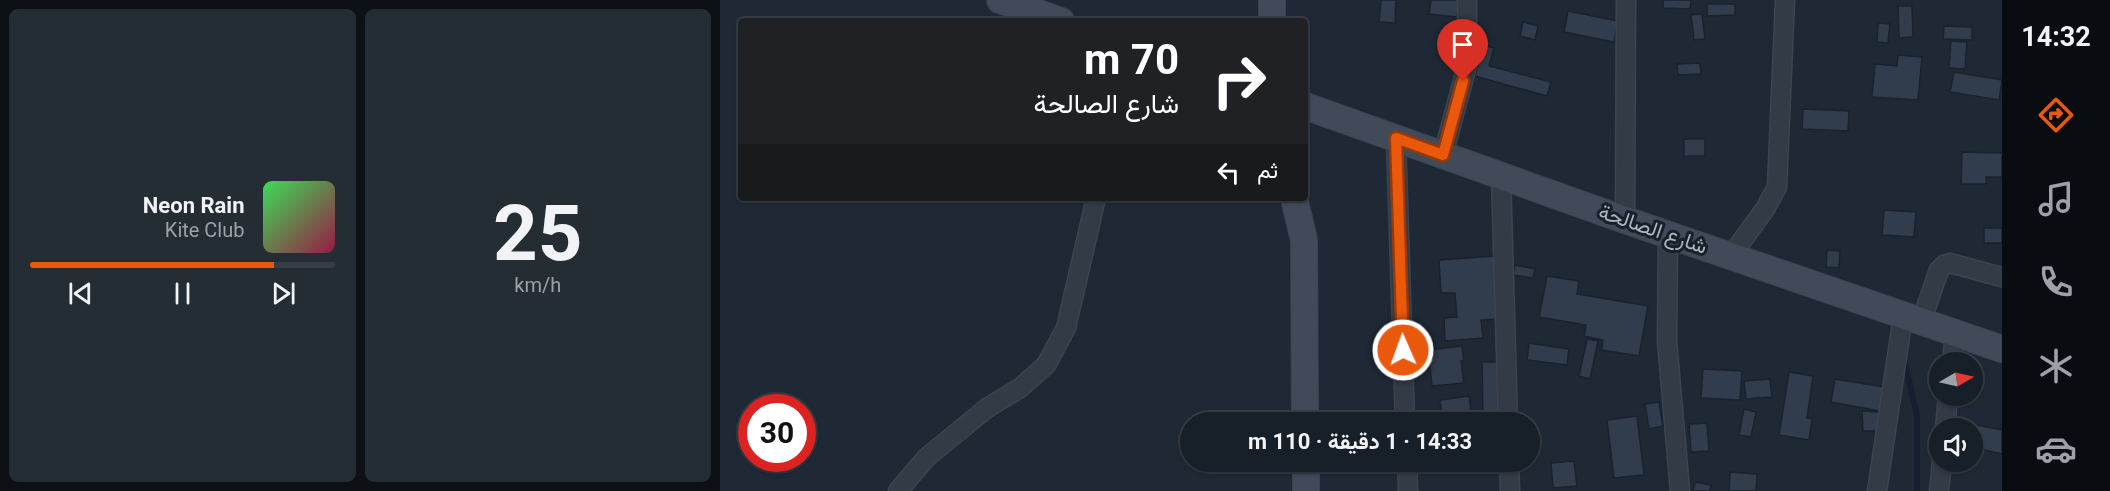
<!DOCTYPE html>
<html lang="ar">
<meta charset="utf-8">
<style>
:root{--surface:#171f28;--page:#242c34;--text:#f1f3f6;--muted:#9ea2a8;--line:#363d45;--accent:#ea580c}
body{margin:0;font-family:Roboto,Vazirmatn,sans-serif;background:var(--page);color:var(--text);direction:rtl;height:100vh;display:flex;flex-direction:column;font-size:22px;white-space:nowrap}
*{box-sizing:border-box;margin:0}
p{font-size:20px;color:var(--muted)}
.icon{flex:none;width:33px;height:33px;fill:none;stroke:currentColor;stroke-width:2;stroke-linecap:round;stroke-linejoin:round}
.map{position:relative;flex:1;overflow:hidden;direction:ltr}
.sheet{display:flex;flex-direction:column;gap:9px;padding:9px;background:#0d1116;width:720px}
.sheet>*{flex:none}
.banner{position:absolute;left:18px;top:18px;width:570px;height:183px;border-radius:6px;box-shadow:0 2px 4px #0004,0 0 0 2px var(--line);direction:rtl;background:#202124;color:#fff;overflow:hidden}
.needle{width:39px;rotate:81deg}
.buttons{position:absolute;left:1209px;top:352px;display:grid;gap:12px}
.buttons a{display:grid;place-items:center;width:54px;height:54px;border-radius:50%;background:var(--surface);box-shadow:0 2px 4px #0004,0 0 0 2px var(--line);font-size:30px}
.speed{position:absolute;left:18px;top:394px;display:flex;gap:12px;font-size:30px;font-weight:700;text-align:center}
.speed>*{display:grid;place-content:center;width:78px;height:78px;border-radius:50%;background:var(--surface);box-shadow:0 2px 4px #0004,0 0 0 2px var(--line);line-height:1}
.speed .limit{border:9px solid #d22;background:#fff;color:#111}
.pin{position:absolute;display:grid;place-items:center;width:51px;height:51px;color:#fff;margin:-62px -26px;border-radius:50% 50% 50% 0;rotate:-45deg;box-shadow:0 0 6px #0007}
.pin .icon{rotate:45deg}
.me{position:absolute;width:66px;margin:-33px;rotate:358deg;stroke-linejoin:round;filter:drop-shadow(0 0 4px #0008)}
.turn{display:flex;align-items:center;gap:21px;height:126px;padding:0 30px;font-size:27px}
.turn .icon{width:78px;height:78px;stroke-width:2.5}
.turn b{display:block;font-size:42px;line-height:51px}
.then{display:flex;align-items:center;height:57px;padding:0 30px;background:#0003;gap:12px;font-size:22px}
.sheet .tile{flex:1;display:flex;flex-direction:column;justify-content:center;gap:9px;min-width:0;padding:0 21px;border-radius:9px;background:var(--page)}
.sheet .dial{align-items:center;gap:0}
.dial b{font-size:78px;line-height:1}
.song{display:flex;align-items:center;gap:18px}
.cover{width:72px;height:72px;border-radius:9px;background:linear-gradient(135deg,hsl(130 70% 55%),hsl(340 70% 35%))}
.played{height:6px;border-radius:3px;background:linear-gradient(90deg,var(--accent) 80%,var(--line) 80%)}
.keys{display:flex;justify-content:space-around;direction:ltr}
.sheet .tiles{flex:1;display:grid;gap:9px;grid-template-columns:repeat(2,1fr)}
.trip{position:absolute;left:460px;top:412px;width:360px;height:60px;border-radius:30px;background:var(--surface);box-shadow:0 2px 4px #0004,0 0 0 2px var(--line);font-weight:700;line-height:60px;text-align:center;direction:rtl}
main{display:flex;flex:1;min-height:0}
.tab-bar{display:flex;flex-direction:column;width:108px;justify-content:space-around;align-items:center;background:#090c10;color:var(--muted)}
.tab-bar .icon{width:42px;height:42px}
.tab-bar .current{color:var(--accent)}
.tab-bar b{font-size:27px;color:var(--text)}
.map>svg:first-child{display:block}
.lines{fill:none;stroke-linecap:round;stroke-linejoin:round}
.stream{stroke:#142032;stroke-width:6}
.building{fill:#313d4d;stroke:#1a222d;stroke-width:1.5}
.street-casing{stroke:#3c4450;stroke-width:21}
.secondary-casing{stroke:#3c4450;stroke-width:28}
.street{stroke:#333b46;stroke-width:18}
.secondary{stroke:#414a59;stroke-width:26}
.route-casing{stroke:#983908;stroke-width:15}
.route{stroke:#ea580c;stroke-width:10}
.labels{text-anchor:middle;stroke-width:6;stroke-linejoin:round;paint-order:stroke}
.street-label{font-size:21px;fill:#acb6c3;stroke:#18202a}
</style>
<main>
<nav class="tab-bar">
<b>14:32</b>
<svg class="icon current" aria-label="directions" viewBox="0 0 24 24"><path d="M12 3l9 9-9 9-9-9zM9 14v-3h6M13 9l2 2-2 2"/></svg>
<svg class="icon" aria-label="music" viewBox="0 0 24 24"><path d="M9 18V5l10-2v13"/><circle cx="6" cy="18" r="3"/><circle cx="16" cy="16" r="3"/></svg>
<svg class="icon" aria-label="phone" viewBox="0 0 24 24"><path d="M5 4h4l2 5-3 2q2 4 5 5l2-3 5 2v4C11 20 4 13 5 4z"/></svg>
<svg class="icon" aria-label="climate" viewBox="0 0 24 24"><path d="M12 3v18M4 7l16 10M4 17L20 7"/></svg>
<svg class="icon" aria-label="car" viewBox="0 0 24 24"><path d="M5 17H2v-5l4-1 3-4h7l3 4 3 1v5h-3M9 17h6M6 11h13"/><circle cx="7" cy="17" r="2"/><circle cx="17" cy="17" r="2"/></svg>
</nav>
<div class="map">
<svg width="1282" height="491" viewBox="0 0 1282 491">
<rect width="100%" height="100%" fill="#1f2936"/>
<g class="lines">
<!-- stream -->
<path class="stream" d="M 1185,364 L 1197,415 L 1197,491"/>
</g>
<!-- building -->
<g class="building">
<path d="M 661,0 L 676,0 L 675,23 L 659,22 Z"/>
<path d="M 711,0 L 739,0 L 737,17 L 709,14 Z"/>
<path d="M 943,0 L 971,0 L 970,9 L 943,8 Z"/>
<path d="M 987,4 L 1015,4 L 1015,15 L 987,16 Z"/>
<path d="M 1178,6 L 1192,6 L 1193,37 L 1179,38 Z"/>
<path d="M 848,11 L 898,21 L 894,42 L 844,32 Z"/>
<path d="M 982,14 L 985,39 L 974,40 L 971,15 Z"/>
<path d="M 803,22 L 818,26 L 815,40 L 800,36 Z"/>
<path d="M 1158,23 L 1170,24 L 1168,43 L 1157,42 Z"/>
<path d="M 1224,26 L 1252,27 L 1252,40 L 1223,39 Z"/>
<path d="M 1231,41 L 1247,42 L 1245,69 L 1229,68 Z"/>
<path d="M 763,45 L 774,48 L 769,66 L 831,82 L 827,96 L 755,76 Z"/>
<path d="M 1178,55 L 1202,57 L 1198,100 L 1152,97 L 1155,64 L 1177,66 Z"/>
<path d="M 980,63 L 981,74 L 958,75 L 957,64 Z"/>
<path d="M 1234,72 L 1282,80 L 1279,100 L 1230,92 Z"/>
<path d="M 1083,109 L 1129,111 L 1128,131 L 1082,129 Z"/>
<rect x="964" y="139" width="21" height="17"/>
<path d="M 1242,152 L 1282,153 L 1282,177 L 1266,177 L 1266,184 L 1241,184 Z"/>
<path d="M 1164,210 L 1196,212 L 1194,237 L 1162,235 Z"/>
<rect x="1264" y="228" width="18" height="15"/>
<path d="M 1107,250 L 1120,251 L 1119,268 L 1106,267 Z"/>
<path d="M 775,256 L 779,319 L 761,320 L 763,338 L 725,341 L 724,318 L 737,317 L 735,293 L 721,293 L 719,260 Z"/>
<path d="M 795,265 L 815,269 L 813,278 L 793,275 Z"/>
<path d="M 827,276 L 859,281 L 857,294 L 928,306 L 919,356 L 882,350 L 883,340 L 864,336 L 866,325 L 819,317 Z"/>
<path d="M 867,339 L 878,341 L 870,379 L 859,376 Z"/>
<path d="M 809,343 L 849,349 L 847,365 L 807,360 Z"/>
<path d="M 742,346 L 744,361 L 741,361 L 744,383 L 712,386 L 708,350 Z"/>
<path d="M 762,362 L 777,362 L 779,417 L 763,417 Z"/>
<path d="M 983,369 L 1022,371 L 1020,400 L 981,398 Z"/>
<path d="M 1069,372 L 1093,376 L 1087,418 L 1092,419 L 1089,440 L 1059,435 Z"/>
<path d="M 1050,379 L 1052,397 L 1026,399 L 1024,381 Z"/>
<path d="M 1115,379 L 1170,388 L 1165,412 L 1111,402 Z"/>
<path d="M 749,396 L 751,413 L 738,415 L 739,423 L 723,423 L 720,400 Z"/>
<path d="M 939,402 L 943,426 L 929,429 L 925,404 Z"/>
<path d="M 1024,409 L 1036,412 L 1031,437 L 1019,435 Z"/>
<path d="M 1142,411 L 1159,412 L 1159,431 L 1143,431 Z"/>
<path d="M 917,416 L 924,475 L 894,478 L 887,420 Z"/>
<path d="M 987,423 L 989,451 L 971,452 L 969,424 Z"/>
<path d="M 1257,425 L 1282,430 L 1282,454 L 1252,447 Z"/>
<path d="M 854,461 L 857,486 L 833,488 L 831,463 Z"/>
<path d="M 1010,472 L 1037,474 L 1036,491 L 1009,491 Z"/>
<path d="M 975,482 L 991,485 L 990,491 L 973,491 Z"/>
</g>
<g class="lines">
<!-- street casing -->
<g class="street-casing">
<g id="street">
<path d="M 676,138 L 685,423"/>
<path d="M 723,155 L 747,66 L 747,0"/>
<path d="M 781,175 L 788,423"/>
<path d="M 905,220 L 906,0"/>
<path d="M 948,233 L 947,341 L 960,491"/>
<path d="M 1011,256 L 1045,209 L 1057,187 L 1065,0"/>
<path d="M 1201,322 L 1219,270 L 1224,265 L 1230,263 L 1282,277"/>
<path d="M 1232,363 L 1235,333"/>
<path d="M 1225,429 L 1228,396"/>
<path d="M 687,462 L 688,491"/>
<path d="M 789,462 L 790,491"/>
<path d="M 178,491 L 206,458 L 267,408 L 300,388 L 326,365 L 346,328 L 376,198"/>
<path d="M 1157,491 L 1183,316"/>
<path d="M 1219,491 L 1222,462"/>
</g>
</g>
<!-- secondary casing -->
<g class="secondary-casing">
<g id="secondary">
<path d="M 280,0 L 341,21"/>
<path d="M 552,21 L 552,0"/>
<path d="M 585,106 L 905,220 L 1282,349"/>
<path d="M 574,198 L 584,240 L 585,423"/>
<path d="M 586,462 L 586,491"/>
</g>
</g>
<!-- street -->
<use href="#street" class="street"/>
<!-- secondary -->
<use href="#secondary" class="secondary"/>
</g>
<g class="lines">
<!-- route casing -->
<g class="route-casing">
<path id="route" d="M 683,350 L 676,138 L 723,155 L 743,81"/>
</g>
<!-- route -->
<use href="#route" class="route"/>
</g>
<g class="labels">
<!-- street labels -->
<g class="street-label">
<text transform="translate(933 229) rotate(19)" y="7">شارع الصالحة</text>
</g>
</g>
</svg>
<div class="buttons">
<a><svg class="needle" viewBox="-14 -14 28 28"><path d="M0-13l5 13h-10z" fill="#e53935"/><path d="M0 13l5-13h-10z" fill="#9ea2a8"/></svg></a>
<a><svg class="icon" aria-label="sound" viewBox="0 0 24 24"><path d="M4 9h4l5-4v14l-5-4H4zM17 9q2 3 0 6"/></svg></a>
</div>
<div class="speed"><div class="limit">30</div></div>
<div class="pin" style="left:743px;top:81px;background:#d93025"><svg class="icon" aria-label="arrive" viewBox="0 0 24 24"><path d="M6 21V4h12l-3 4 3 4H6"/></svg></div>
<svg class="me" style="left:683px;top:350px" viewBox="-20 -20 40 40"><circle r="17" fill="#ea580c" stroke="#fff" stroke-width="3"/><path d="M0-11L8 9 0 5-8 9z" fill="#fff"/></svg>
<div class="trip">14:33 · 1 دقيقة · 110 m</div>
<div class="banner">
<div class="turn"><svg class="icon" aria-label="right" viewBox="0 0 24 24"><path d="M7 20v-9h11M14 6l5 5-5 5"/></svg><div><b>70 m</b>شارع الصالحة</div></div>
<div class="then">ثم<svg class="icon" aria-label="left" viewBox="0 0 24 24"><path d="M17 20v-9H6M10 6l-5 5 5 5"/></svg></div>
</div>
</div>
<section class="sheet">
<div class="tiles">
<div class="tile dial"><b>25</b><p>km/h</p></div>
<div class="tile">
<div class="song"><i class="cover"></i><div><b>Neon Rain</b><p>Kite Club</p></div></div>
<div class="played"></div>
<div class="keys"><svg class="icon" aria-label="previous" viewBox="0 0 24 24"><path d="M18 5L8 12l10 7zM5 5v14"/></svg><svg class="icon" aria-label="pause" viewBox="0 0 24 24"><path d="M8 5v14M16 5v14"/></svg><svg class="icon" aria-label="next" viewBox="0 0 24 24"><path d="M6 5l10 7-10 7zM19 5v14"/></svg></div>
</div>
</div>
</section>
</main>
